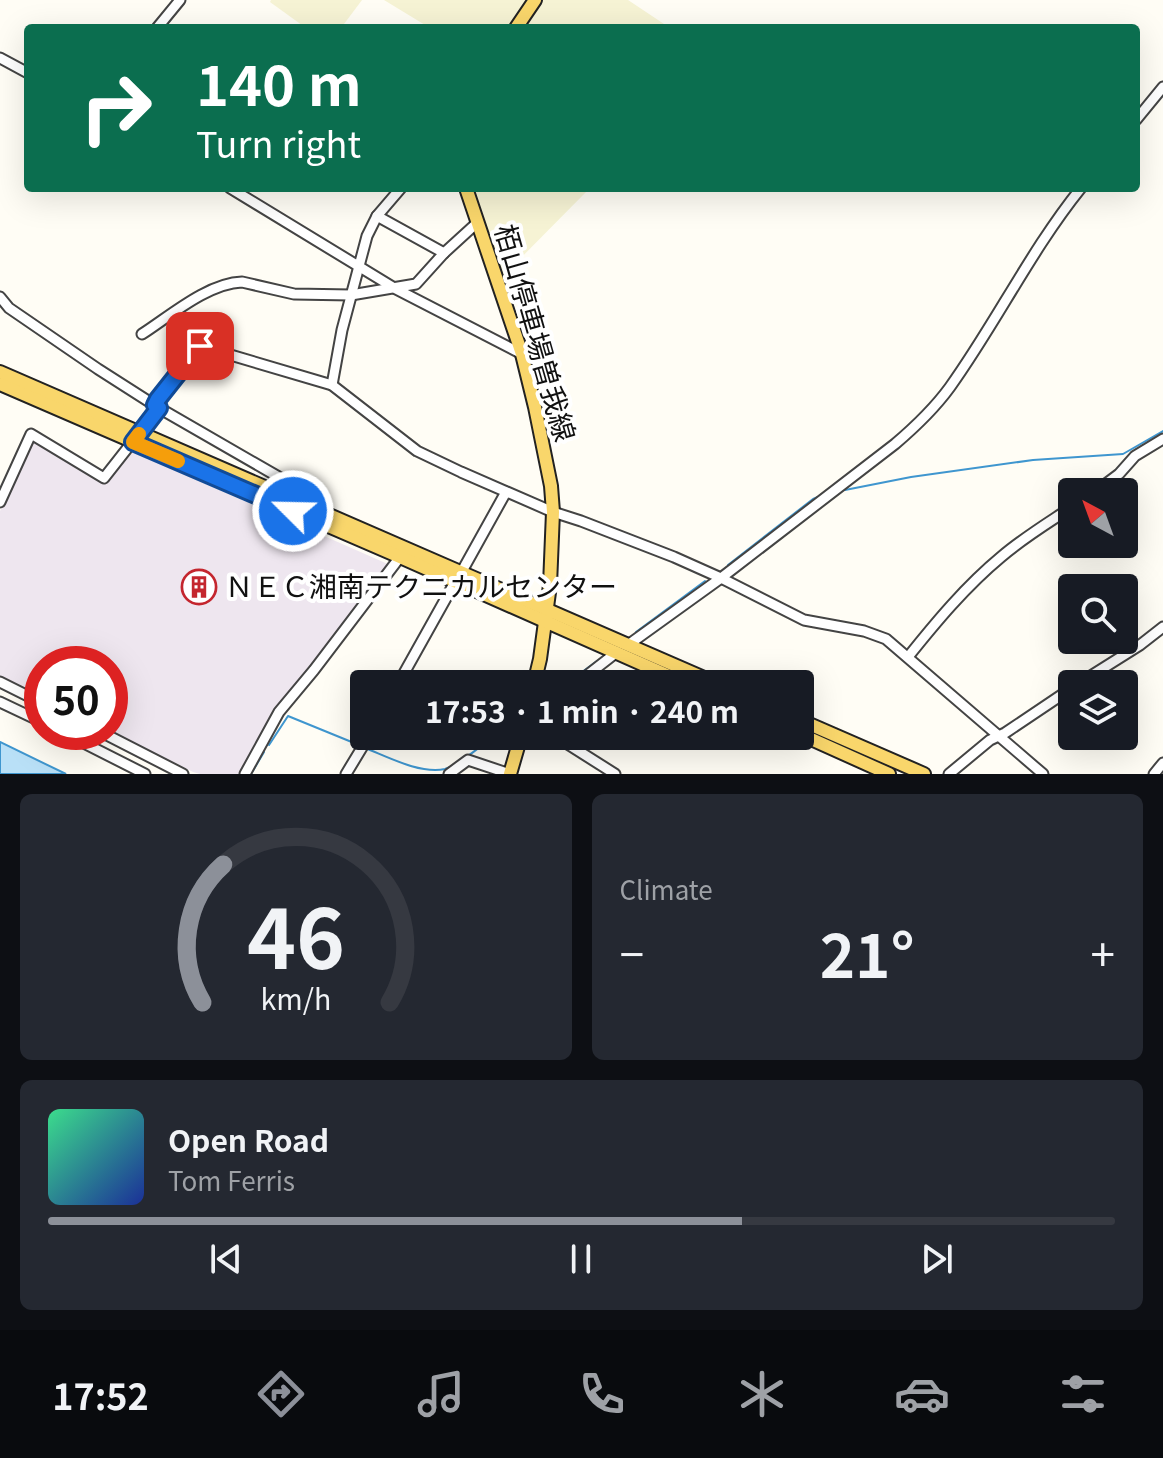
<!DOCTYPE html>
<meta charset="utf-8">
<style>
:root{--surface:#171b24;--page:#242831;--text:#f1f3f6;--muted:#9ea1a6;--line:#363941;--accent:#8c9099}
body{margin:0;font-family:Georgia,"Noto Sans JP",serif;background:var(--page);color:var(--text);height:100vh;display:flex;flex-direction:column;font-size:30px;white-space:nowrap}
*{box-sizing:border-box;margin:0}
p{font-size:26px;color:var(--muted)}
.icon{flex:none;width:44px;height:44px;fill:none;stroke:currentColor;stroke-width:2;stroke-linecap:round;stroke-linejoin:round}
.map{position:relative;height:774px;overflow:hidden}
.drawer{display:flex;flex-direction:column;gap:20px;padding:20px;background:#0d0f14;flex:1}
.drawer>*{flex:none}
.top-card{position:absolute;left:24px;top:24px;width:1116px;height:168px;border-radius:8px;box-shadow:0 8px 32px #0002;background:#0b6e4f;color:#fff;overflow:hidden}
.needle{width:52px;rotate:319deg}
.buttons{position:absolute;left:1058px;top:478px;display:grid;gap:16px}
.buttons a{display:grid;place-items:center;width:80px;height:80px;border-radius:8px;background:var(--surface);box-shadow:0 8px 32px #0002;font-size:40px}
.speed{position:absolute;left:24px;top:646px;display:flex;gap:16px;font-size:40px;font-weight:700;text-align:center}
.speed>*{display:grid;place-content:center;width:104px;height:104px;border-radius:50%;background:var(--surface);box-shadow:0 8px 32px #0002;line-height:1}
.speed .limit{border:12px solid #d22;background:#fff;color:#111}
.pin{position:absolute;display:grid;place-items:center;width:68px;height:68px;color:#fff;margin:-34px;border-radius:16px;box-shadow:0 4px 12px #0006}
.me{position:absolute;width:88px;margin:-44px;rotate:293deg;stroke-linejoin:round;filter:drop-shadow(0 0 6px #0008)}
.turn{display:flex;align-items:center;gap:28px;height:168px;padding:0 40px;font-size:36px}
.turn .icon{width:104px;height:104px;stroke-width:2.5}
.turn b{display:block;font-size:56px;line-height:68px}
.big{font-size:60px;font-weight:700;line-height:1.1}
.drawer .card{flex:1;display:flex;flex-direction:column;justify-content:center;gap:12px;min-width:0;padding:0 28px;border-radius:12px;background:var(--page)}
.drawer .dial{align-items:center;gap:0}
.dial svg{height:208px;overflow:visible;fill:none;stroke:var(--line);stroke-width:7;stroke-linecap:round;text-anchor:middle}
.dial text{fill:var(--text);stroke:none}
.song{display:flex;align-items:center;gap:24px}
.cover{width:96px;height:96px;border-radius:12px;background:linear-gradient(135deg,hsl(150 70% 55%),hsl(230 70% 35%))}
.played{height:8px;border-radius:4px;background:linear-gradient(90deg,var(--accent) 65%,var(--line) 65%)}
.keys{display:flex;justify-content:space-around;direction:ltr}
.heat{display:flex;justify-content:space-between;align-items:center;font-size:44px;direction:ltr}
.drawer .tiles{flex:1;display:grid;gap:20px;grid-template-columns:1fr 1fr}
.card:last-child{grid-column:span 2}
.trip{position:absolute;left:350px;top:670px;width:464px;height:80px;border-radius:8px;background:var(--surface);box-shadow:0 8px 32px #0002;font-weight:700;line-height:80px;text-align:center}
.tab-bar{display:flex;height:128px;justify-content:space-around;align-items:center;background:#090b0e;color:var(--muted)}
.tab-bar .icon{width:56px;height:56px}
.tab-bar .on{color:var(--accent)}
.tab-bar b{font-size:36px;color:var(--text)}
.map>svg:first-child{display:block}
.industrial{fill:#eee6ef}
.farmland{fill:#f6f3d4}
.water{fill:#b9e0f7;stroke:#3f96cf;stroke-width:2}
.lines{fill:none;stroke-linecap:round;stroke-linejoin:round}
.stream{stroke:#3f96cf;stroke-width:2}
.minor-casing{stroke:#444;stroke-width:13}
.major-casing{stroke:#222;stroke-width:16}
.minor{stroke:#fff;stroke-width:9}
.major{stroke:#f9d66b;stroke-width:12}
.route-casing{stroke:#114b97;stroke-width:20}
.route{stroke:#1a73e8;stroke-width:14}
.slow{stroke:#f59e0b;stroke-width:14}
.labels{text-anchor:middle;stroke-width:8;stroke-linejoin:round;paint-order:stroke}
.street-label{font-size:28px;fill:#111;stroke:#fff}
.poi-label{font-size:28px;fill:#111;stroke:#fff;text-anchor:start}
</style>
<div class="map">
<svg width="1163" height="774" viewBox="0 0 1163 774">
<rect width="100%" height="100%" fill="#fffdf5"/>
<!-- industrial -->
<path class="industrial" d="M 34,441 L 38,441 L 105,484 L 131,451 L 390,565 L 326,649 L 241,774 L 200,774 L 193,772 L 110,731 L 110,664 L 42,664 L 42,697 L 0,676 L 0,511 Z"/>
<!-- farmland -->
<g class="farmland">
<path d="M 271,0 L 362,0 L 341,28 L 306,28 L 270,2 Z"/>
<path d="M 384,0 L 528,0 L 509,28 L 430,28 Z"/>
<path d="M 541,0 L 628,0 L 670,28 L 523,28 Z"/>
<path d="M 473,188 L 590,188 L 502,277 Z"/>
</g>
<!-- water -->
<path class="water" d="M 0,742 L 66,774 L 0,774 Z"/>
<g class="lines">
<!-- stream -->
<g class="stream">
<path d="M 845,490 L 911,477 L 1033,460 L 1123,454 L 1163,431"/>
<path d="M 728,565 L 813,499 L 818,497"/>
<path d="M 636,632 L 705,581"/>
<path d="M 566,684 L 597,661"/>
<path d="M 269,745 L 288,716 L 359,745"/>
<path d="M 365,748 C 388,757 419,774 445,769 C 462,763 479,747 494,736"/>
<path d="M 251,774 L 264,752"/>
</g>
<!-- minor casing -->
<g class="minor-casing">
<g id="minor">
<path d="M 157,28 L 180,0"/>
<path d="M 0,58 L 28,73"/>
<path d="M 1136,120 L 1163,87"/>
<path d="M 230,188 L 396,289 L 522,354"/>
<path d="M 377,216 L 444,253"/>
<path d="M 0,297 L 9,308 L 98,369 L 159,408 L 104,478 L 31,434 L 0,502"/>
<path d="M 142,334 C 170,316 208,283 242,282 L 294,294 L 351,295 L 416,284 L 444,253 L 478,222"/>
<path d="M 332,385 L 342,330 L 367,236 L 377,216 L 401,188"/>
<path d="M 155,405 L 200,346 L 332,385 L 417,451 L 461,472 L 553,512 L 581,521 L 674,557 L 721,578 L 804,620 L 864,631 L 886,639 L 1043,774"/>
<path d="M 159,408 L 303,491 L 297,501"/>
<path d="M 1095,492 L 1119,474 L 1135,456 L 1163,439"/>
<path d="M 461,573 L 506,492"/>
<path d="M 628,645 L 721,578 L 895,444 C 915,427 934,409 950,387 C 996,323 1031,250 1081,188"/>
<path d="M 908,657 C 936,622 966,586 1001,557 C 1023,538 1048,523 1072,507"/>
<path d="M 0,682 L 42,703"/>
<path d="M 398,684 L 455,582"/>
<path d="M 576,684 L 617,652"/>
<path d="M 1078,684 L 1140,645 L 1163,627"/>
<path d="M 0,702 L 42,722"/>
<path d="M 62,732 L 145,774"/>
<path d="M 101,732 L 183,774"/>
<path d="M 555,736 L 615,774"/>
<path d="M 245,774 L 279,712 L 314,670 L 400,557"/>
<path d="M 346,774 L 369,736"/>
<path d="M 449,774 L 468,760 L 510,774"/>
<path d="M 949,774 L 990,740 L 1005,733 L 1072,688"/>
<path d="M 1154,774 L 1163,763"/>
</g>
</g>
<!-- major casing -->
<g class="major-casing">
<g id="major">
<path d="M 516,28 L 535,0"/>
<path d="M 466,188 L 522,354 L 535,407 L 551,486 L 553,512 L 550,585 L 540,659 L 534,684"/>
<path d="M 0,372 L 718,684"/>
<path d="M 0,384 L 400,557 L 687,684"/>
<path d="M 800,720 L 924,774"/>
<path d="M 800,734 L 889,774"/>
<path d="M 510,774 L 521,736"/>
</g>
</g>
<!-- minor -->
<use href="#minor" class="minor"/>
<!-- major -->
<use href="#major" class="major"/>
</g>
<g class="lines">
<!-- route casing -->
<g class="route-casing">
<path id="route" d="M 200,346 L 158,399 L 155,405 L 159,408 L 133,442 L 293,511"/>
</g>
<!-- route -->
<use href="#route" class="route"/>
<!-- slow -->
<path class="slow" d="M 139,434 L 133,442 L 178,461"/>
</g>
<!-- icons -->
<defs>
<g id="building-ring" transform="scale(1.8)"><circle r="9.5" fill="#fff" stroke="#c4262e" stroke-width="1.5"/><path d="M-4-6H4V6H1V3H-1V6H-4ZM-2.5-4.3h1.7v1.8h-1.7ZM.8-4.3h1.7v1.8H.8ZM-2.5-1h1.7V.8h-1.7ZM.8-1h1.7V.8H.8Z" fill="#c4262e"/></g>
</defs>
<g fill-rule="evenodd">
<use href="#building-ring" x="199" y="587"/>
</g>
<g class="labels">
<!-- street labels -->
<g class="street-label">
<text transform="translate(535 333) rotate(74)" y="10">栢山停車場曽我線</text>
</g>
<!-- poi labels -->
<g class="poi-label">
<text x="225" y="597">ＮＥＣ湘南テクニカルセンター</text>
</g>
</g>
</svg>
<div class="buttons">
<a><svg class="needle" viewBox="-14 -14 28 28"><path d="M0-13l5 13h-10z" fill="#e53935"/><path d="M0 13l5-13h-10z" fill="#9ea1a6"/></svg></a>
<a><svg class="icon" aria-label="search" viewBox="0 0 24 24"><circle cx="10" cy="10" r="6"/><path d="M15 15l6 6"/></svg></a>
<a><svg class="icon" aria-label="layers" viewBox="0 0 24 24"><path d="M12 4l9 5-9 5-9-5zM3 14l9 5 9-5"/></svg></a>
</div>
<div class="speed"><div class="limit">50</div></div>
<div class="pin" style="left:200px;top:346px;background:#d93025"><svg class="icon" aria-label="arrive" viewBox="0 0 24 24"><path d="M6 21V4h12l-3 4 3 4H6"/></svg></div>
<svg class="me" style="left:293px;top:511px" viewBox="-20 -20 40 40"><circle r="17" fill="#1a73e8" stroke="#fff" stroke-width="3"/><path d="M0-11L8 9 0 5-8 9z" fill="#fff"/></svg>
<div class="trip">17:53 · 1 min · 240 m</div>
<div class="top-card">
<div class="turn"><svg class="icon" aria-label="right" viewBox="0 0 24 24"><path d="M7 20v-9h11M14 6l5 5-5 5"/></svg><div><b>140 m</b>Turn right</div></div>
</div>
</div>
<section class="drawer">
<div class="tiles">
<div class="card dial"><svg viewBox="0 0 100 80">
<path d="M14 69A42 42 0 1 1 86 69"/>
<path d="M14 69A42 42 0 0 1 22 16" stroke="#8c9099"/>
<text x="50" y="56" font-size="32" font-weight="700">46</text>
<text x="50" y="72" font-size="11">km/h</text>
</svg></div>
<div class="card"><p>Climate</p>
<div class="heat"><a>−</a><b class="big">21°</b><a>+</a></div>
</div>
<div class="card">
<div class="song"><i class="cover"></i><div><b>Open Road</b><p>Tom Ferris</p></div></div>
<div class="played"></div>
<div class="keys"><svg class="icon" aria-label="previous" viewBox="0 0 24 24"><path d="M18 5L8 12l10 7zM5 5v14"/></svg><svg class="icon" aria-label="pause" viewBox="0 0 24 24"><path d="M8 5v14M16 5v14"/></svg><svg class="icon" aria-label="next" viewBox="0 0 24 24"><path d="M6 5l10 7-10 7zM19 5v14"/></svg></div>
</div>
</div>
</section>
<nav class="tab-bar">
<b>17:52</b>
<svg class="icon on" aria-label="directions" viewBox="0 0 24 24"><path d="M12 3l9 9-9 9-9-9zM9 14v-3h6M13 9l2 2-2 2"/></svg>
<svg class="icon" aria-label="music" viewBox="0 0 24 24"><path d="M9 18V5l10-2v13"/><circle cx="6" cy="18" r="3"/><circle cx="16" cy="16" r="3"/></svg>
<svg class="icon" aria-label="phone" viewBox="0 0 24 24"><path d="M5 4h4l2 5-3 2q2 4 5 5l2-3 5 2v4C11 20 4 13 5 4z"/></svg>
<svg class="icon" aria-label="climate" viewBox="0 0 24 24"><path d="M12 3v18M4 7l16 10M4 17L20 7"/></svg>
<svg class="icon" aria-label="car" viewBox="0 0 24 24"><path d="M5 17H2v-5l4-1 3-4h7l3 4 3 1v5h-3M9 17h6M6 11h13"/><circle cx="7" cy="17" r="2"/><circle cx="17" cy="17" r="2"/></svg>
<svg class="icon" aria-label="filters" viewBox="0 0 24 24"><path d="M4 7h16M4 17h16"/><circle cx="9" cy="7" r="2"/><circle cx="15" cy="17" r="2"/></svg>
</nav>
